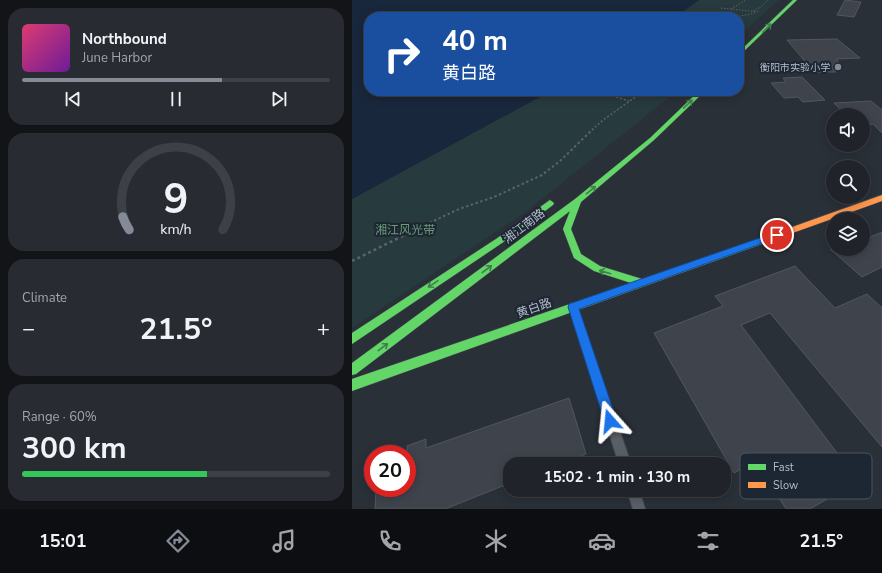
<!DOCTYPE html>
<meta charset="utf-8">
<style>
:root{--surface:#20242a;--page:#282c32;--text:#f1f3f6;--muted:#a2a4a8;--line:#3d4147;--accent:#848b96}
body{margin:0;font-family:"Nunito Sans","Noto Sans SC",sans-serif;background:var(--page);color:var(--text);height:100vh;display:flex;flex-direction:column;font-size:15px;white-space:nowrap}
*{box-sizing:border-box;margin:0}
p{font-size:13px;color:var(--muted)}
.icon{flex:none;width:22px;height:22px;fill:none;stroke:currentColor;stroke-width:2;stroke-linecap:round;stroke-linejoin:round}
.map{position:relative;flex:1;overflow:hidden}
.details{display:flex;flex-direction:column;gap:8px;padding:8px;background:#121417;width:352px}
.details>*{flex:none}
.top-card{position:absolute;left:12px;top:12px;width:380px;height:84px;border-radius:16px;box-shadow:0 2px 10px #0003,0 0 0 1px var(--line);background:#1a4fa0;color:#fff;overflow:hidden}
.fabs{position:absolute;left:474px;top:108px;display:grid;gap:8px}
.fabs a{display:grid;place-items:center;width:44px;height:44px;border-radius:50%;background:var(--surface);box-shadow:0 2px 10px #0003,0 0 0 1px var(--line);font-size:20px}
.speed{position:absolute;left:12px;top:445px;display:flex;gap:8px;font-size:20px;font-weight:700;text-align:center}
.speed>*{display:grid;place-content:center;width:52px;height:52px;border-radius:50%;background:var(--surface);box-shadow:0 2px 10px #0003,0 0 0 1px var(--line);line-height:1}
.speed .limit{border:6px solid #d22;background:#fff;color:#111}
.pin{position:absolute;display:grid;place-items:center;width:34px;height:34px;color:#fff;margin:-17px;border:2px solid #fff;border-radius:50%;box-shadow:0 1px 4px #0007}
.me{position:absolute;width:44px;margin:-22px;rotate:342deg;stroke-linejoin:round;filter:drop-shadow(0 0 3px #0008)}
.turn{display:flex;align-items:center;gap:14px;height:84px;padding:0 12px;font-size:18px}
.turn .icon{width:52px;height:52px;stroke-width:2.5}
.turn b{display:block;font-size:28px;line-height:34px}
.big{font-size:30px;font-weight:700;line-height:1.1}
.details .tile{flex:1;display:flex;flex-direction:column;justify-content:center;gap:6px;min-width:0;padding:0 14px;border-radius:16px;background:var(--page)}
.details .dial{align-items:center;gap:0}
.dial svg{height:104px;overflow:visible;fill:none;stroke:var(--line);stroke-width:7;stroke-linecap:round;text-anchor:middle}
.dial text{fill:var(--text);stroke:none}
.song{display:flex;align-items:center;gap:12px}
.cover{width:48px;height:48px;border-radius:6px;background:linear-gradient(135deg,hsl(340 70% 55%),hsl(280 70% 35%))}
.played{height:4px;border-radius:2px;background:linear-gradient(90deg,var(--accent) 65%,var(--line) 65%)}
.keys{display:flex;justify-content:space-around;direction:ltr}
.heat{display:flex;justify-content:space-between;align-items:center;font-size:22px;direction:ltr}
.charge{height:6px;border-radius:3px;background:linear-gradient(90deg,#34c759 60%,var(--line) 0)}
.trip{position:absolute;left:151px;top:457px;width:228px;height:40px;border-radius:16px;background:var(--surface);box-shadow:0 2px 10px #0003,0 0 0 1px var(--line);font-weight:700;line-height:40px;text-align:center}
.dock{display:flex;height:64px;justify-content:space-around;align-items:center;background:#0d0e11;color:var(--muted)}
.dock .icon{width:28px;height:28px}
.dock .selected{color:var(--accent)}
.dock b{font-size:18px;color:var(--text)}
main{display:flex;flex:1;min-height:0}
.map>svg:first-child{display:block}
.green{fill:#273a3e}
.water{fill:#19273c}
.building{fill:#3f444c;stroke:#52575f}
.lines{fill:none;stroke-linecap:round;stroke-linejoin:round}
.lane-casing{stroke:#484c55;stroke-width:2}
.fast-casing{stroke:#484c55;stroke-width:1}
.slow-casing{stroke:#484c55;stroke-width:1}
.path-far3{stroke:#5c6268;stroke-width:1;stroke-dasharray:1.5 1.5;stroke-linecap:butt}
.path-far2{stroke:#5c6268;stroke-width:1.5;stroke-dasharray:2 2;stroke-linecap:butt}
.path-far1{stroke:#5c6268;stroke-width:2;stroke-dasharray:2.5 2.5;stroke-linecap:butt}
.path{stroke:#5c6268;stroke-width:2.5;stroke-dasharray:3 3;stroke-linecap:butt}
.lane{fill:#5a5e66;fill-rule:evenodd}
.fast{fill:#63d668;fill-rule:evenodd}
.slow{fill:#ff974d;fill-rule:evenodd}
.oneway{stroke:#407e4e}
.route{fill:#1a73e8;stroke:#114b97}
.poi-dot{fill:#848b96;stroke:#1d2633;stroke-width:1.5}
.labels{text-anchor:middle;stroke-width:4;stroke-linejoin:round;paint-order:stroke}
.far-poi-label{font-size:10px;fill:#b4bcc9;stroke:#1d2633;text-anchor:end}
.street-label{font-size:12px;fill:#b4bcc9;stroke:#1d2633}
.park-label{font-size:12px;fill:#6b9a76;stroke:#1d2633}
.key{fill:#1d2633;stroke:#4a5360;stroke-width:1}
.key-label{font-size:11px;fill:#b4bcc9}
</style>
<main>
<section class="details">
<div class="tile">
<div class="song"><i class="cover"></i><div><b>Northbound</b><p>June Harbor</p></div></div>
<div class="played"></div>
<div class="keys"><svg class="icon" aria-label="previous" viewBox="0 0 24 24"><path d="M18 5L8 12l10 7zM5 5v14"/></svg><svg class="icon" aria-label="pause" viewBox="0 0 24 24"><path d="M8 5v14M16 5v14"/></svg><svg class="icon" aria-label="next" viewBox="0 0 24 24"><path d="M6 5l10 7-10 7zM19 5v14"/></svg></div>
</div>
<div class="tile dial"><svg viewBox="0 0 100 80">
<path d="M14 69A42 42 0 1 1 86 69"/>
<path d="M14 69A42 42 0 0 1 9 59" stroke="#848b96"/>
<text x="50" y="56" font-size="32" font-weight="700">9</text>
<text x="50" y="72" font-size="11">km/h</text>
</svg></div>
<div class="tile"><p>Climate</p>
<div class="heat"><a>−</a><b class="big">21.5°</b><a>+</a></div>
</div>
<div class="tile"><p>Range · 60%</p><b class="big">300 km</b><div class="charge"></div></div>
</section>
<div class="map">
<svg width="530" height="509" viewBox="0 0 530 509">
<rect width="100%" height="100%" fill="#2a3038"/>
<!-- green -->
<g class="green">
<path d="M 347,0 L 427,0 L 387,36 L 387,17 L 327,17 L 333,10 Z"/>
<path d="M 202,91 L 325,91 L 175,211 L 0,328 L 0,199 L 182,100 Z"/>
</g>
<!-- water -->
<path class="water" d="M 0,0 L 347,0 L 333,10 L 327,17 L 17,17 L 17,91 L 202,91 L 182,100 L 0,199 Z"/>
<!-- building -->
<g class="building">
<path d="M 493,0 L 509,2 L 502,17 L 485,15 Z"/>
<path d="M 485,39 L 508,58 L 484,59 L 490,66 L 479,66 L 484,72 L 462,72 L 435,40 Z"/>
<path d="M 450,77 L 473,100 L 451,102 L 446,97 L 432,98 L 419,83 L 434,82 L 431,78 Z"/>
<path d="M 519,101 L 530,110 L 530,133 L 521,124 L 511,125 L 511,115 L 494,115 L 482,103 Z"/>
<path d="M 530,232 L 530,267 L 510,277 L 478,249 L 511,249 L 511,240 Z"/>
<path d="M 443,266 L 483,308 L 515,294 L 530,308 L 530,447 L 418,313 L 389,325 L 506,481 L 458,509 L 434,509 L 404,461 L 382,473 L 302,333 L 371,306 L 363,296 Z"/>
<path d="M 217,398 L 234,454 L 207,464 L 158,464 L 158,483 L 93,509 L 23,509 L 24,488 L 55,488 L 55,446 L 74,439 L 74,448 Z"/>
</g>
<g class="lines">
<!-- lane casing -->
<g class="lane-casing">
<g id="lane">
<path d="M 221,303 L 224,304 L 225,307 L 279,464 L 267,464 L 217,307 L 218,304 Z"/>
<path d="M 275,490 L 287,490 L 293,509 L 281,509 Z"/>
</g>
</g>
<!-- fast casing -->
<g class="fast-casing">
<g id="fast">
<path d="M 441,0 L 445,0 L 387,56 L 387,52 Z"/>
<path d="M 347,91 L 353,91 L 302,140 L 229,202 L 219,229 L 229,254 L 248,266 L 290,279 L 415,236 L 421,236 L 422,238 L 421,240 L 0,391 L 0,379 L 279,283 L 242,271 L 222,258 L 211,229 L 218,211 L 4,374 L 0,375 L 0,363 L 223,199 L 298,138 Z"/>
<path d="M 198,200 L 202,203 L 201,205 L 150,243 L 0,344 L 0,333 L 144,239 Z"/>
</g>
</g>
<!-- slow casing -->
<g class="slow-casing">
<path id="slow" d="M 530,195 L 530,201 L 421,240 L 418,241 L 414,238 L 415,236 Z"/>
</g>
<!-- path-far3 -->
<g class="path-far3">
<path d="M 369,8 L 407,12"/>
<path d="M 379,9 L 394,0"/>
<path d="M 401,11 L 409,7 L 416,0"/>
<path d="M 384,17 L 403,13"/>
<path d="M 387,23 L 389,27 L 387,30"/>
</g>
<!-- path-far2 -->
<g class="path-far2">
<path d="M 249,92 L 277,101"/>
<path d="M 240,130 L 251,120 L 292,91"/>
</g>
<!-- path-far1 -->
<path class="path-far1" d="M 73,225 L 107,209 L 142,197 L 190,175 L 208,161 L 241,129"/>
<!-- path -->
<path class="path" d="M 0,261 L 75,224"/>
<!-- lane -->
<use href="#lane" class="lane"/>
<!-- fast -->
<use href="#fast" class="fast"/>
<!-- slow -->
<use href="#slow" class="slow"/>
</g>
<!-- one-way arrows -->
<defs><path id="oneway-shaft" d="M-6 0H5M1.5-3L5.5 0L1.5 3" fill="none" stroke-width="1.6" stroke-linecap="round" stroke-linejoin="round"/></defs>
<g class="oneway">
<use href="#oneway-shaft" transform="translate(415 28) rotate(-45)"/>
<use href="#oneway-shaft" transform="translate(336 104) rotate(-44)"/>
<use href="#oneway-shaft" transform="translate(239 190) rotate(-40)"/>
<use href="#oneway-shaft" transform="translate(135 269) rotate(-37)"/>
<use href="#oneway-shaft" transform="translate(253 272) rotate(-164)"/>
<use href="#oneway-shaft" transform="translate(81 284) rotate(146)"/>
<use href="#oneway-shaft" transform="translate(31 347) rotate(-37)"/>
</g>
<!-- route -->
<path class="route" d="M 425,232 L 430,235 L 428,237 L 227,309 L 265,421 L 263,426 L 258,428 L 254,426 L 216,307 L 217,304 Z"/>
<!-- markers -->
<circle class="poi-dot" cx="486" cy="67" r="4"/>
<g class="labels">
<!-- far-poi labels -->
<g class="far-poi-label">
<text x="478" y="71">衡阳市实验小学</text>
</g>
<!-- street labels -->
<g class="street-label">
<text transform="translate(172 226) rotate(-37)" y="4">湘江南路</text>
<text transform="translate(182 308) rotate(-19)" y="4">黄白路</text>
</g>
<!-- park labels -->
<g class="park-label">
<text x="53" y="234">湘江风光带</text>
</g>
</g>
<!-- legend -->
<rect x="388" y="453" width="132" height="46" rx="6" class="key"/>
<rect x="396" y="464" width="18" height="6" fill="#63d668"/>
<rect x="396" y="482" width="18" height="6" fill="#ff974d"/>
<g class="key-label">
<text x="421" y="471">Fast</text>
<text x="421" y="489">Slow</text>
</g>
</svg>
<div class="fabs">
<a><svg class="icon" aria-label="sound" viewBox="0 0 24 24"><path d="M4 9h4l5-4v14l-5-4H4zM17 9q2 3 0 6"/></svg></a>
<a><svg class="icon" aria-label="search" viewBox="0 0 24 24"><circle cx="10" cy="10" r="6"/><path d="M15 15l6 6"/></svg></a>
<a><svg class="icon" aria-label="layers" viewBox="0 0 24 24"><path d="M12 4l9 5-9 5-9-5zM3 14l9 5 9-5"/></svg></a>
</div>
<div class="speed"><div class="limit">20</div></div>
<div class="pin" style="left:425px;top:235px;background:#d93025"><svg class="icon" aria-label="arrive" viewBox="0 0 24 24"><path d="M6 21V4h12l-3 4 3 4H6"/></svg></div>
<svg class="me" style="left:258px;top:421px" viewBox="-20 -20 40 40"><path d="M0-17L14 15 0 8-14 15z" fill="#1a73e8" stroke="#fff" stroke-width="4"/></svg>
<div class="trip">15:02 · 1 min · 130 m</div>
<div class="top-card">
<div class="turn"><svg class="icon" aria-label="right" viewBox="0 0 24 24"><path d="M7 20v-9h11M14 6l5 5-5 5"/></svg><div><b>40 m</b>黄白路</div></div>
</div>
</div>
</main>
<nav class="dock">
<b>15:01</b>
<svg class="icon selected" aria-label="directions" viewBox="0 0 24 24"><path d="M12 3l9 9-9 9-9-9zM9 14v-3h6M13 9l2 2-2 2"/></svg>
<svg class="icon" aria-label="music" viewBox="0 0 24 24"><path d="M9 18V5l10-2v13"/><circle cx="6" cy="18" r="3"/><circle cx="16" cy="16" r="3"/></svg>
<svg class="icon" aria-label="phone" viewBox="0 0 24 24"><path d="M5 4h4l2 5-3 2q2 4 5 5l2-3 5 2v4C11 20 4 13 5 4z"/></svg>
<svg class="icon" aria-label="climate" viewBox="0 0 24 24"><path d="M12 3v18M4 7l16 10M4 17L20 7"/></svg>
<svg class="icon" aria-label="car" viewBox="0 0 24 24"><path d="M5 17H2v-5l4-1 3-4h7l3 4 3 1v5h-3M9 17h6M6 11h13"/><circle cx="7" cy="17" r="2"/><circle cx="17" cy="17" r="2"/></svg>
<svg class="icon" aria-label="filters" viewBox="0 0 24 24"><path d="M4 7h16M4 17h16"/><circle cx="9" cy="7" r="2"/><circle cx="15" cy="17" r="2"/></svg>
<b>21.5°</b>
</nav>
